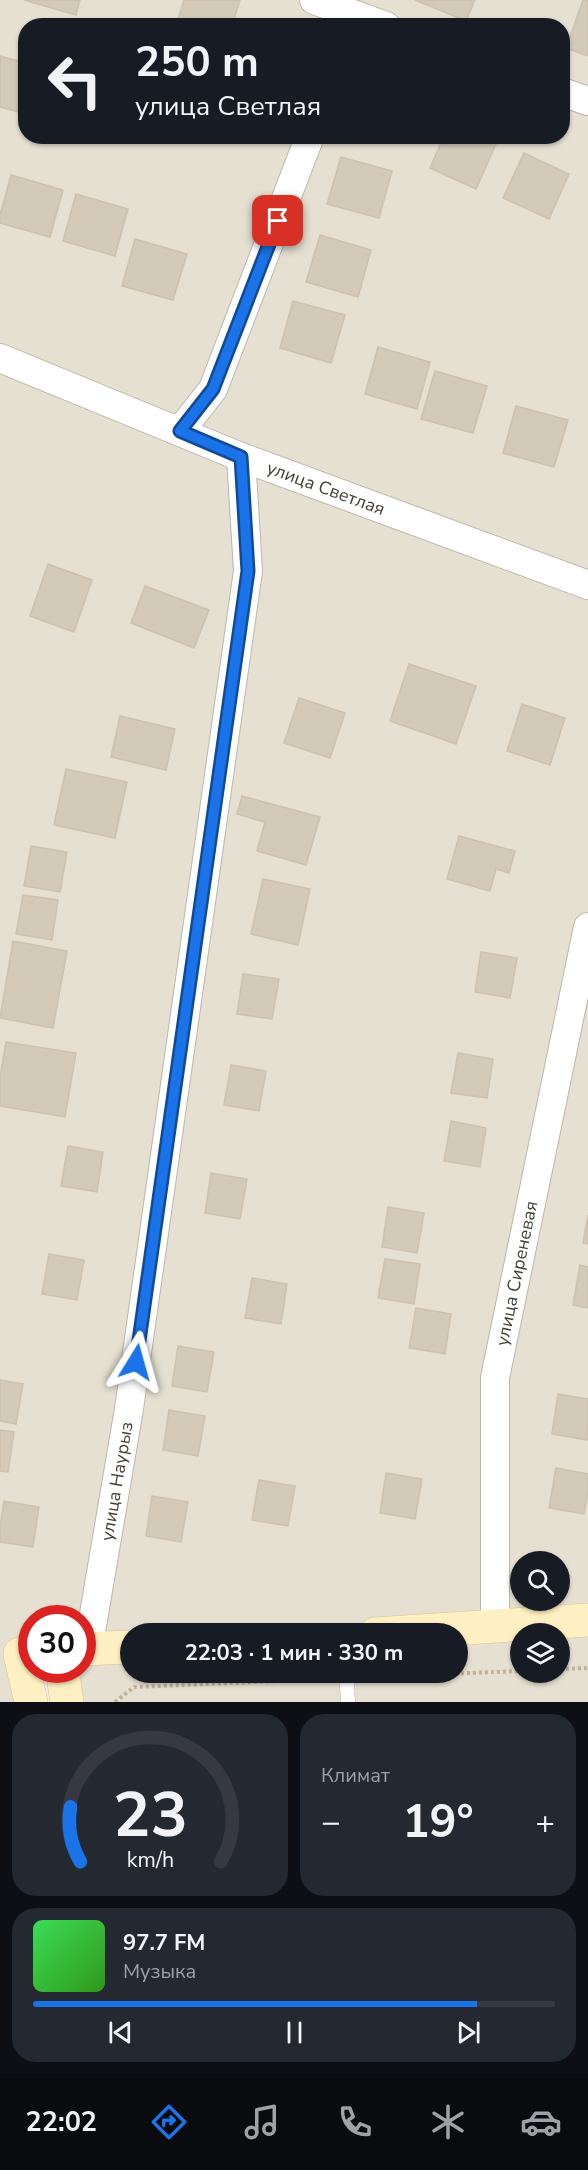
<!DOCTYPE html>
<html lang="ru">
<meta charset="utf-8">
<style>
:root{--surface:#171b24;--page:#242831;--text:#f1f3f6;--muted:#9ea1a6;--line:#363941;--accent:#1a73e8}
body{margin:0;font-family:"Nunito Sans",sans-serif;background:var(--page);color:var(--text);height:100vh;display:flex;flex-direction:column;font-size:22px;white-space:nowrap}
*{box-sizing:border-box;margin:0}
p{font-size:20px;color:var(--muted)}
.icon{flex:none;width:33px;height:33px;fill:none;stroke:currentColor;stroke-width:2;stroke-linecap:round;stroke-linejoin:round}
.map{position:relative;height:1702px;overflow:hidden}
.side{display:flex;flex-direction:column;gap:12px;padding:12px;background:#0d0f14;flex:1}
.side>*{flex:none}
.top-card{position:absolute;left:18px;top:18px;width:552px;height:126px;border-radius:24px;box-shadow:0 2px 4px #0004;background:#171b24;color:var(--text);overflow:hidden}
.buttons{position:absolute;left:510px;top:1551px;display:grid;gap:12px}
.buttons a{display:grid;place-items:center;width:60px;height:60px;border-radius:50%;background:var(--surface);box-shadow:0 2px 4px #0004;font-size:30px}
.speed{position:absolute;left:18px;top:1605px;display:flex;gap:12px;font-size:30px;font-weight:700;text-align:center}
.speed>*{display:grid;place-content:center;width:78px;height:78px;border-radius:50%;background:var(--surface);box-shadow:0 2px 4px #0004;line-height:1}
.speed .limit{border:9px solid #d22;background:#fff;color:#111}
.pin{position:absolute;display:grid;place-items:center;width:51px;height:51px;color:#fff;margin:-26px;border-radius:12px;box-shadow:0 3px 9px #0006}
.me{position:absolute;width:66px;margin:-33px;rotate:8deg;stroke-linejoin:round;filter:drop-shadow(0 0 4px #0008)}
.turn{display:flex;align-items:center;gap:21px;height:126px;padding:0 18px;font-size:27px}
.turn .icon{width:78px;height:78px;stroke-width:2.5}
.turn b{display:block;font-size:42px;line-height:51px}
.big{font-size:45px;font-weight:700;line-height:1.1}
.side .card{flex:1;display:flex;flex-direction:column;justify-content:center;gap:9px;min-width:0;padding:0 21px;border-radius:24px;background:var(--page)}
.side .dial{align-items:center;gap:0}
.dial svg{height:156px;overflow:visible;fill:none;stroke:var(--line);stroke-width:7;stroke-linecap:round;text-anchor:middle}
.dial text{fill:var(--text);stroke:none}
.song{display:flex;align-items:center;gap:18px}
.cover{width:72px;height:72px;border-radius:9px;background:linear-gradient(135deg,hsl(130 70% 55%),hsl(110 70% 35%))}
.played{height:6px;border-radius:3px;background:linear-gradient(90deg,var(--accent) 85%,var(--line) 85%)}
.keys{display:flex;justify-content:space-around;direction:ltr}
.heat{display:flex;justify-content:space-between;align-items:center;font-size:33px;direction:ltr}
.side .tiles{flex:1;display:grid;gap:12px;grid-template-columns:1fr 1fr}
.card:last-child{grid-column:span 2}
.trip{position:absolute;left:120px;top:1623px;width:348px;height:60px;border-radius:30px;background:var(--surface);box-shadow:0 2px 4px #0004;font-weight:700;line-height:60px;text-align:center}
.tab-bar{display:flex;height:96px;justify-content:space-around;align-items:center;background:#090b0e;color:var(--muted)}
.tab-bar .icon{width:42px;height:42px}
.tab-bar .active{color:var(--accent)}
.tab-bar b{font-size:27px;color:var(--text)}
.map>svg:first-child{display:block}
.residential{fill:#e6e0d2;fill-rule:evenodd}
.building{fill:#d3caba;stroke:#cec1ad;stroke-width:1.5}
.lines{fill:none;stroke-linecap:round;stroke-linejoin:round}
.service-casing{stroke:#bdb6a7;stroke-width:15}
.minor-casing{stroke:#bdb6a7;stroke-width:30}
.secondary-casing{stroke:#d5c496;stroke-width:34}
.path{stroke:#bfb298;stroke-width:4;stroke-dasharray:3 3;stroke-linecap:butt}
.service{stroke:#fff;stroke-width:14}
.minor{stroke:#fff;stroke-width:28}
.secondary{stroke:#fef0c2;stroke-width:33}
.route-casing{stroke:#114b97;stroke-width:15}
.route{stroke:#1a73e8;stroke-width:10}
.labels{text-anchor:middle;stroke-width:5;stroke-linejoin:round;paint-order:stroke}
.street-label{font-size:18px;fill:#443e34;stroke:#fff}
</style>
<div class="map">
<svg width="588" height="1702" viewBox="0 0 588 1702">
<rect width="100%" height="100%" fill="#f2eee4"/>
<!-- residential -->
<path class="residential" d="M 0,0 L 588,0 L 588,1702 L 67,1702 L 62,1670 L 82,1670 L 82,1618 L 32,1618 L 31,1702 L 0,1702 ZM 26,26 L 562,26 L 562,136 L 26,136 ZM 520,1562 L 560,1562 L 560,1600 L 520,1600 ZM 130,1634 L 458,1634 L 458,1672 L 130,1672 ZM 520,1634 L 560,1634 L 560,1672 L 520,1672 Z"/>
<!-- building -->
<g class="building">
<path d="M 24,0 L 80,0 L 76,15 Z"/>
<path d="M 184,0 L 240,0 L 232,26 L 176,26 Z"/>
<path d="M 415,0 L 475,0 L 466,21 Z"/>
<path d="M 583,0 L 588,0 L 588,56 L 566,48 Z"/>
<path d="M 0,56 L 26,63 L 26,114 L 0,107 Z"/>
<path d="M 444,136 L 480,136 L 496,144 L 476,189 L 430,168 Z"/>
<path d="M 524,153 L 569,174 L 549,219 L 503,198 Z"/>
<path d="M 341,157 L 392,171 L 379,218 L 327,204 Z"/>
<path d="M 11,175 L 63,190 L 50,237 L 0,223 L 0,215 Z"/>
<path d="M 76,194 L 128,209 L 115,256 L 63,241 Z"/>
<path d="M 320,235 L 371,250 L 358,297 L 306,282 Z"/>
<path d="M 135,239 L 187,254 L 173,300 L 122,286 Z"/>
<path d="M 293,301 L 345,315 L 331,363 L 280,348 Z"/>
<path d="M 378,347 L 430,362 L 417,409 L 365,394 Z"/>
<path d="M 435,371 L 487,386 L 473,433 L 421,419 Z"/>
<path d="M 516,406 L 568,420 L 554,467 L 503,453 Z"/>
<path d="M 48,564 L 92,580 L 74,632 L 30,616 Z"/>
<path d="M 145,586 L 209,610 L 194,648 L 131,623 Z"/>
<path d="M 409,664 L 476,686 L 456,744 L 390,721 Z"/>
<path d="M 299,698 L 345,713 L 330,758 L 284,743 Z"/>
<path d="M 522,704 L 565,718 L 550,765 L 507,751 Z"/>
<path d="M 120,716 L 175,729 L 166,770 L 111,757 Z"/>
<path d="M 66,769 L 127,782 L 115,838 L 54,825 Z"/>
<path d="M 242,796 L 320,817 L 306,865 L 257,851 L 265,822 L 237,814 Z"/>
<path d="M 459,836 L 515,851 L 509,873 L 496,869 L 490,891 L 447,879 Z"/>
<path d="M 31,846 L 67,852 L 60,892 L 24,886 Z"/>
<path d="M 263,879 L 310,889 L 298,945 L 251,934 Z"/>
<path d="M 23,895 L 58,900 L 52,940 L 16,934 Z"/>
<path d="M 13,941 L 67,951 L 53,1028 L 0,1018 Z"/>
<path d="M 481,952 L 517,958 L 510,998 L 475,992 Z"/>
<path d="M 243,974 L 279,979 L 272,1019 L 237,1014 Z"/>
<path d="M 6,1042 L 76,1053 L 65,1117 L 0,1106 L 0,1077 Z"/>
<path d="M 458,1053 L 493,1059 L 487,1098 L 451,1093 Z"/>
<path d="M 231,1065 L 266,1071 L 259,1111 L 224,1105 Z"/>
<path d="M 451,1121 L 486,1128 L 480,1167 L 444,1161 Z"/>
<path d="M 68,1146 L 103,1152 L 97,1192 L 61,1186 Z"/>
<path d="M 211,1173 L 247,1179 L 240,1219 L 205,1213 Z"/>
<path d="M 388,1207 L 424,1213 L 417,1253 L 382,1247 Z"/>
<path d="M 588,1215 L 588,1244 L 583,1243 Z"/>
<path d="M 49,1254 L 84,1260 L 77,1300 L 42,1294 Z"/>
<path d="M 385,1259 L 420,1264 L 414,1304 L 378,1298 Z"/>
<path d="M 580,1265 L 588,1267 L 588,1308 L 573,1305 Z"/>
<path d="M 252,1278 L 287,1284 L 281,1324 L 245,1318 Z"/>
<path d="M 416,1308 L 451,1314 L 445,1354 L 409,1348 Z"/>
<path d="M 178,1346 L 214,1352 L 207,1392 L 172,1386 Z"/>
<path d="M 0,1380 L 23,1384 L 16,1424 L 0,1421 Z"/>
<path d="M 558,1394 L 588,1399 L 587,1440 L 552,1434 Z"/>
<path d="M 169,1410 L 205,1416 L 198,1456 L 163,1450 Z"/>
<path d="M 0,1430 L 14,1432 L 8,1472 L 0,1471 Z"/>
<path d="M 556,1468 L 588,1474 L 588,1491 L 584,1514 L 549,1508 Z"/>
<path d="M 386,1473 L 422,1479 L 415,1519 L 380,1513 Z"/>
<path d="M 259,1480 L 295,1486 L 288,1526 L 252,1520 Z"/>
<path d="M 152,1496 L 188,1502 L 181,1542 L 146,1536 Z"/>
<path d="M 4,1501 L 39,1507 L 33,1547 L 0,1542 L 0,1526 Z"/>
</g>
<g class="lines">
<!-- service casing -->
<g class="service-casing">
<path id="service" d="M 346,1672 L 348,1702"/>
</g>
<!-- minor casing -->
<g class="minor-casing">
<g id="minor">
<path d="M 314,0 L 386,26"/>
<path d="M 562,92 L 588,101"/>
<path id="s1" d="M 0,358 L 241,457 L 588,585"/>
<path d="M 180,431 L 213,389 L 310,136"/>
<path id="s2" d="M 495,1627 L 495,1378 L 588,927"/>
<path id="s3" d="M 88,1649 L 129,1409 L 248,571 L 241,457"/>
</g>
</g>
<!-- secondary casing -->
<g class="secondary-casing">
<g id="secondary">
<path d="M 375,1634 L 588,1620"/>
<path d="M 82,1649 L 130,1647"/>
<path d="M 20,1654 L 31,1702"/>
<path d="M 62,1670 L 67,1702"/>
</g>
</g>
<!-- path -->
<g class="path">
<path d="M 560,1669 L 588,1668"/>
<path d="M 365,1677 L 520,1671"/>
<path d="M 115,1702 L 134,1687 L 328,1679"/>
</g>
<!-- service -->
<use href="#service" class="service"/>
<!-- minor -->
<use href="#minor" class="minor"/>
<!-- secondary -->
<use href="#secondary" class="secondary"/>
</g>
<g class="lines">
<!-- route casing -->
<g class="route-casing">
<path id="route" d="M 136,1362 L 248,571 L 241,457 L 180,431 L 213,389 L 278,221"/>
</g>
<!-- route -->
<use href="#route" class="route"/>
</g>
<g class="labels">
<!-- street labels -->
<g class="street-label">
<text dy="6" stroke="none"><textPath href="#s1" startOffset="351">улица Светлая</textPath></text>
<text dy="6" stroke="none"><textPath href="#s2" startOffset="356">улица Сиреневая</textPath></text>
<text dy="6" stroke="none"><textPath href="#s3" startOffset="170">улица Наурыз</textPath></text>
</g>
</g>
</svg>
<div class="buttons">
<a><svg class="icon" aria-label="search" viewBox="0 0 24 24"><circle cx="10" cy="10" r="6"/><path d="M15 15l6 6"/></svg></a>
<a><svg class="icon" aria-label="layers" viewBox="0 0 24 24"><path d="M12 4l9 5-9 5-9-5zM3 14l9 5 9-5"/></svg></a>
</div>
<div class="speed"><div class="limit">30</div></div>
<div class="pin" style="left:278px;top:221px;background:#d93025"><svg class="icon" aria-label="arrive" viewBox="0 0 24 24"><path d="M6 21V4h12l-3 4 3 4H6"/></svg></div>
<svg class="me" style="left:136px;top:1362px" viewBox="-20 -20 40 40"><path d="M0-17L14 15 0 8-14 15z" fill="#1a73e8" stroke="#fff" stroke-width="4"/></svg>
<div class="trip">22:03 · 1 мин · 330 m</div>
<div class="top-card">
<div class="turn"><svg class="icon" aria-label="left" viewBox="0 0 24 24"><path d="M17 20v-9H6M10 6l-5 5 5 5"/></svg><div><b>250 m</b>улица Светлая</div></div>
</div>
</div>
<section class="side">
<div class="tiles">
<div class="card dial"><svg viewBox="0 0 100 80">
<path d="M14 69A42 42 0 1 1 86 69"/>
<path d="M14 69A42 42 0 0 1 9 41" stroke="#1a73e8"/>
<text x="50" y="56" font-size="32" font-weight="700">23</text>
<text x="50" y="72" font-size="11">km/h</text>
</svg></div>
<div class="card"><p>Климат</p>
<div class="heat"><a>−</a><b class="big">19°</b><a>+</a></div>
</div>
<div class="card">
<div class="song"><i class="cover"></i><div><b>97.7 FM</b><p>Музыка</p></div></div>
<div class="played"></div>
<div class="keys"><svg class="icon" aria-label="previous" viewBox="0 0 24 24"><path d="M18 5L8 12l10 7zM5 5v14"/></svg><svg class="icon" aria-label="pause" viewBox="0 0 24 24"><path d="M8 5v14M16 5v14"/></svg><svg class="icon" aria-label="next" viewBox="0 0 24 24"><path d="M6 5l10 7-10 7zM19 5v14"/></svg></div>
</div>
</div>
</section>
<nav class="tab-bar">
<b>22:02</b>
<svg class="icon active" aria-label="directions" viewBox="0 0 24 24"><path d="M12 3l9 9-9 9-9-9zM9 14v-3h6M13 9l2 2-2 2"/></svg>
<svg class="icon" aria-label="music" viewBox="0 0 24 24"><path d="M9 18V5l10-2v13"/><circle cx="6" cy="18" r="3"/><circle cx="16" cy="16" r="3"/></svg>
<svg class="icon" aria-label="phone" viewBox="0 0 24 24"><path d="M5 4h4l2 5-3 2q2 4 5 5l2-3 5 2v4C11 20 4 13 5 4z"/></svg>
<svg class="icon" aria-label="climate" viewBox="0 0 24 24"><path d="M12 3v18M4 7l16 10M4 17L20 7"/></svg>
<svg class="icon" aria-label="car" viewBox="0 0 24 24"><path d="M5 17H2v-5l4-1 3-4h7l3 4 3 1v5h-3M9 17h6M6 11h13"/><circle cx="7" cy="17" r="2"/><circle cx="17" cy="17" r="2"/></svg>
</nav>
